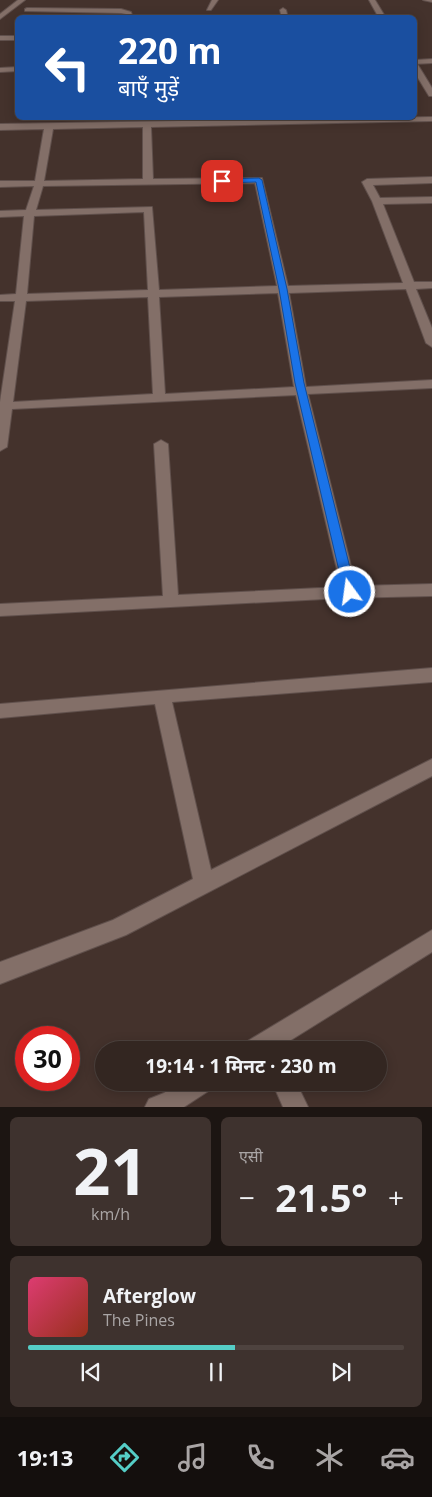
<!DOCTYPE html>
<html lang="hi">
<meta charset="utf-8">
<style>
:root{--surface:#332621;--page:#3e322e;--text:#f1f3f6;--muted:#a9a5a5;--line:#4e433f;--accent:#55cdc6}
body{margin:0;font-family:"Open Sans","Noto Sans Devanagari",sans-serif;background:var(--page);color:var(--text);height:100vh;display:flex;flex-direction:column;font-size:19px;white-space:nowrap}
*{box-sizing:border-box;margin:0}
p{font-size:16px;color:var(--muted)}
.icon{flex:none;width:28px;height:28px;fill:none;stroke:currentColor;stroke-width:2;stroke-linecap:round;stroke-linejoin:round}
.map{position:relative;height:1107px;overflow:hidden}
.sheet{display:flex;flex-direction:column;gap:10px;padding:10px;background:#1c1512;flex:1}
.sheet>*{flex:none}
.top-card{position:absolute;left:15px;top:15px;width:402px;height:105px;border-radius:8px;box-shadow:0 2px 12px #0003,0 0 0 1px var(--line);background:#1a4fa0;color:#fff;overflow:hidden}
.speed{position:absolute;left:15px;top:1026px;display:flex;gap:10px;font-size:25px;font-weight:700;text-align:center}
.speed>*{display:grid;place-content:center;width:65px;height:65px;border-radius:50%;background:var(--surface);box-shadow:0 2px 12px #0003,0 0 0 1px var(--line);line-height:1}
.speed .limit{border:8px solid #d22;background:#fff;color:#111}
.pin{position:absolute;display:grid;place-items:center;width:42px;height:42px;color:#fff;margin:-21px;border-radius:10px;box-shadow:0 2px 8px #0006}
.me{position:absolute;width:55px;margin:-28px;rotate:346deg;stroke-linejoin:round;filter:drop-shadow(0 0 4px #0008)}
.turn{display:flex;align-items:center;gap:18px;height:105px;padding:0 20px;font-size:22px}
.turn .icon{width:65px;height:65px;stroke-width:2.5}
.turn b{display:block;font-size:35px;line-height:42px}
.big{font-size:38px;font-weight:700;line-height:1.1}
.sheet .card{flex:1;display:flex;flex-direction:column;justify-content:center;gap:8px;min-width:0;padding:0 18px;border-radius:8px;background:var(--page)}
.sheet .dial{align-items:center;gap:0}
.dial b{font-size:65px;line-height:1}
.song{display:flex;align-items:center;gap:15px}
.cover{width:60px;height:60px;border-radius:8px;background:linear-gradient(135deg,hsl(340 70% 55%),hsl(10 70% 35%))}
.played{height:5px;border-radius:2px;background:linear-gradient(90deg,var(--accent) 55%,var(--line) 55%)}
.keys{display:flex;justify-content:space-around;direction:ltr}
.heat{display:flex;justify-content:space-between;align-items:center;font-size:28px;direction:ltr}
.sheet .tiles{flex:1;display:grid;gap:10px;grid-template-columns:1fr 1fr}
.card:last-child{grid-column:span 2}
.trip{position:absolute;left:95px;top:1041px;width:292px;height:50px;border-radius:25px;background:var(--surface);box-shadow:0 2px 12px #0003,0 0 0 1px var(--line);font-weight:700;line-height:50px;text-align:center}
.dock{display:flex;height:80px;justify-content:space-around;align-items:center;background:#140f0d;color:var(--muted)}
.dock .icon{width:35px;height:35px}
.dock .on{color:var(--accent)}
.dock b{font-size:22px;color:var(--text)}
.map>svg:first-child{display:block}
.lines{fill:none;stroke-linecap:round;stroke-linejoin:round}
.minor-casing{stroke:#60504c;stroke-width:2}
.minor{fill:#836f68;fill-rule:evenodd}
.route{fill:#1a73e8;stroke:#114b97}
</style>
<div class="map">
<svg width="432" height="1107" viewBox="0 0 432 1107">
<rect width="100%" height="100%" fill="#44322c"/>
<g class="lines">
<!-- minor casing -->
<g class="minor-casing">
<g id="minor">
<path d="M 18,0 L 25,0 L 0,19 L 0,14 Z"/>
<path d="M 212,0 L 218,0 L 211,10 L 207,10 Z"/>
<path d="M 369,0 L 375,0 L 386,18 L 379,18 Z"/>
<path d="M 423,0 L 432,0 L 432,2 Z"/>
<path d="M 27,8 L 121,9 L 131,12 L 133,18 L 127,18 L 126,14 L 121,13 L 25,11 L 25,9 Z"/>
<path d="M 283,8 L 286,10 L 288,18 L 282,18 L 280,10 Z"/>
<rect x="0" y="36" width="18" height="4"/>
<path d="M 432,59 L 432,63 L 415,64 L 415,60 Z"/>
<path d="M 415,65 L 418,65 L 432,88 L 432,96 L 429,96 L 415,73 Z"/>
<path d="M 18,67 L 18,71 L 0,72 L 0,68 Z"/>
<path d="M 432,117 L 432,121 L 151,127 L 153,179 L 262,178 L 288,286 L 403,283 L 372,201 L 362,182 L 367,179 L 432,177 L 432,183 L 373,185 L 380,198 L 432,197 L 432,203 L 383,204 L 414,282 L 432,282 L 432,288 L 416,289 L 432,328 L 432,347 L 426,343 L 406,289 L 289,293 L 306,387 L 432,380 L 432,388 L 308,394 L 356,586 L 432,584 L 432,596 L 344,598 L 0,616 L 0,604 L 163,596 L 154,444 L 161,440 L 168,444 L 178,595 L 341,587 L 296,395 L 12,409 L 7,447 L 0,451 L 0,402 L 15,301 L 0,301 L 0,295 L 16,294 L 24,216 L 0,217 L 0,211 L 26,210 L 34,186 L 0,187 L 0,181 L 35,181 L 44,129 L 0,130 L 0,124 ZM 143,127 L 143,179 L 44,181 L 53,129 ZM 255,183 L 277,286 L 159,290 L 152,207 L 36,210 L 43,186 ZM 144,212 L 148,290 L 27,294 L 34,216 ZM 278,293 L 294,387 L 165,394 L 159,297 ZM 148,297 L 153,394 L 13,402 L 26,301 Z"/>
<path d="M 432,668 L 432,682 L 172,702 L 211,870 L 432,759 L 432,776 L 126,935 L 0,984 L 0,962 L 113,920 L 193,879 L 155,704 L 0,718 L 0,704 Z"/>
<path d="M 432,930 L 432,952 L 275,1050 L 243,1050 L 246,1042 Z"/>
<path d="M 180,1082 L 213,1082 L 210,1090 L 184,1107 L 145,1107 L 149,1099 L 164,1093 Z"/>
<path d="M 272,1082 L 296,1082 L 308,1107 L 283,1107 Z"/>
</g>
</g>
<!-- minor -->
<use href="#minor" class="minor"/>
</g>
<!-- route -->
<path class="route" d="M 259,178 L 262,180 L 287,289 L 304,383 L 356,592 L 350,597 L 344,592 L 295,383 L 279,289 L 256,182 L 222,183 L 218,181 L 222,179 Z"/>
</svg>
<div class="speed"><div class="limit">30</div></div>
<div class="pin" style="left:222px;top:181px;background:#d93025"><svg class="icon" aria-label="arrive" viewBox="0 0 24 24"><path d="M6 21V4h12l-3 4 3 4H6"/></svg></div>
<svg class="me" style="left:350px;top:592px" viewBox="-20 -20 40 40"><circle r="17" fill="#1a73e8" stroke="#fff" stroke-width="3"/><path d="M0-11L8 9 0 5-8 9z" fill="#fff"/></svg>
<div class="trip">19:14 · 1 मिनट · 230 m</div>
<div class="top-card">
<div class="turn"><svg class="icon" aria-label="left" viewBox="0 0 24 24"><path d="M17 20v-9H6M10 6l-5 5 5 5"/></svg><div><b>220 m</b>बाएँ मुड़ें</div></div>
</div>
</div>
<section class="sheet">
<div class="tiles">
<div class="card dial"><b>21</b><p>km/h</p></div>
<div class="card"><p>एसी</p>
<div class="heat"><a>−</a><b class="big">21.5°</b><a>+</a></div>
</div>
<div class="card">
<div class="song"><i class="cover"></i><div><b>Afterglow</b><p>The Pines</p></div></div>
<div class="played"></div>
<div class="keys"><svg class="icon" aria-label="previous" viewBox="0 0 24 24"><path d="M18 5L8 12l10 7zM5 5v14"/></svg><svg class="icon" aria-label="pause" viewBox="0 0 24 24"><path d="M8 5v14M16 5v14"/></svg><svg class="icon" aria-label="next" viewBox="0 0 24 24"><path d="M6 5l10 7-10 7zM19 5v14"/></svg></div>
</div>
</div>
</section>
<nav class="dock">
<b>19:13</b>
<svg class="icon on" aria-label="directions" viewBox="0 0 24 24"><path d="M12 3l9 9-9 9-9-9zM9 14v-3h6M13 9l2 2-2 2"/></svg>
<svg class="icon" aria-label="music" viewBox="0 0 24 24"><path d="M9 18V5l10-2v13"/><circle cx="6" cy="18" r="3"/><circle cx="16" cy="16" r="3"/></svg>
<svg class="icon" aria-label="phone" viewBox="0 0 24 24"><path d="M5 4h4l2 5-3 2q2 4 5 5l2-3 5 2v4C11 20 4 13 5 4z"/></svg>
<svg class="icon" aria-label="climate" viewBox="0 0 24 24"><path d="M12 3v18M4 7l16 10M4 17L20 7"/></svg>
<svg class="icon" aria-label="car" viewBox="0 0 24 24"><path d="M5 17H2v-5l4-1 3-4h7l3 4 3 1v5h-3M9 17h6M6 11h13"/><circle cx="7" cy="17" r="2"/><circle cx="17" cy="17" r="2"/></svg>
</nav>
